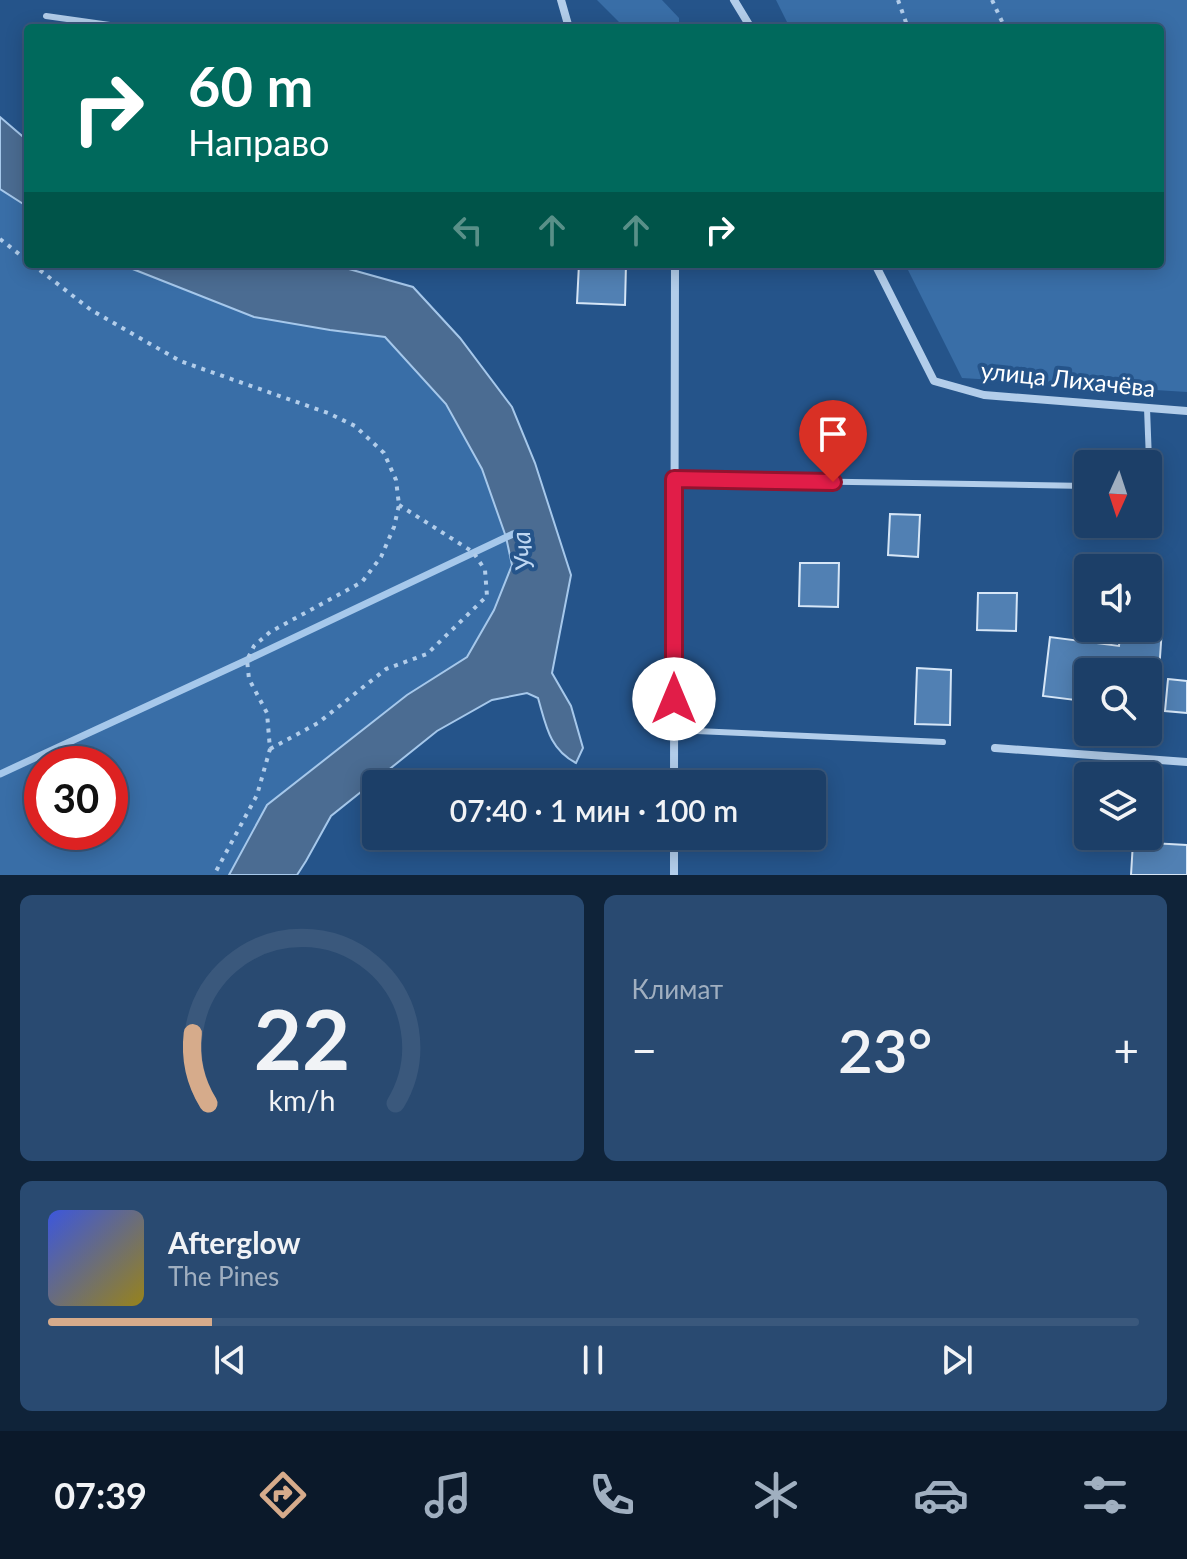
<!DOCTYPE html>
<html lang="ru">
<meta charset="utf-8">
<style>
:root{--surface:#1c3f68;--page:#294a71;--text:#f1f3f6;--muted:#a0afc0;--line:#3a587c;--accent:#d6ab8b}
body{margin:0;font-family:Lato,sans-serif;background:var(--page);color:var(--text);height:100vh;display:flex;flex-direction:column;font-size:30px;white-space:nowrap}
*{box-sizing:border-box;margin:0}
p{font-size:26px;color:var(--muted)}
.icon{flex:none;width:44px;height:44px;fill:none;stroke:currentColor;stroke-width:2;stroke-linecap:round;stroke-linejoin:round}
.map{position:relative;height:875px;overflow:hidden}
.drawer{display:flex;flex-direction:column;gap:20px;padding:20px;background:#0f2339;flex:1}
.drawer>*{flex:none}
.banner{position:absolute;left:24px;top:24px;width:1140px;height:244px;border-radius:8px;box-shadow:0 4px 20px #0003,0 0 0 2px var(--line);background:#00695c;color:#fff;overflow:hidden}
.needle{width:52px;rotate:183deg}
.controls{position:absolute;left:1074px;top:450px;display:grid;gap:16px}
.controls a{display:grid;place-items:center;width:88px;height:88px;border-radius:8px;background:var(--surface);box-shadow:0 4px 20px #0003,0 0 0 2px var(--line);font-size:40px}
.speed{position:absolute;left:24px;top:746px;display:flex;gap:16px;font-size:40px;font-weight:700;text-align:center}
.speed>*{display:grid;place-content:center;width:104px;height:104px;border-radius:50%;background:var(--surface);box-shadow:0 4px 20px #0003,0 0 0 2px var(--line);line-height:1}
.speed .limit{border:12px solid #d22;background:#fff;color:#111}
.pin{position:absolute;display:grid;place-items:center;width:68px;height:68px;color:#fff;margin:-82px -34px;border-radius:50% 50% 50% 0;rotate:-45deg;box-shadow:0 0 8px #0007}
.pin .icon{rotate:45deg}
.me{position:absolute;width:88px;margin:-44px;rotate:0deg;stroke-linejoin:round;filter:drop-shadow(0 0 6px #0008)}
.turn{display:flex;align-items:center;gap:28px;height:168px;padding:0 32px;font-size:36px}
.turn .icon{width:104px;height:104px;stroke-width:2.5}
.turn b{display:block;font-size:56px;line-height:68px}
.lanes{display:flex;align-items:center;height:76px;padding:0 32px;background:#0003;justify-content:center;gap:40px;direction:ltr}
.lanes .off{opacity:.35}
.big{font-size:60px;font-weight:600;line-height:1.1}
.drawer .tile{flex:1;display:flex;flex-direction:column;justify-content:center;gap:12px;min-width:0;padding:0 28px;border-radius:12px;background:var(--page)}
.drawer .dial{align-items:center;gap:0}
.dial svg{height:208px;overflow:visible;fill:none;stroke:var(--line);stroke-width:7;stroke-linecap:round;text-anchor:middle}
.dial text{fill:var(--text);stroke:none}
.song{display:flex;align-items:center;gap:24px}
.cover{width:96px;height:96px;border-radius:12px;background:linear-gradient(135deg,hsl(230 70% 55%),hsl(50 70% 35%))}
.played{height:8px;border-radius:4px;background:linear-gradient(90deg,var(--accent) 15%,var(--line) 15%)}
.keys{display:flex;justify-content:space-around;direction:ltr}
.heat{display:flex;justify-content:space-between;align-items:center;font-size:44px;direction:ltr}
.drawer .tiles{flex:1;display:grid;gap:20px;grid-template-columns:1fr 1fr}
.tile:last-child{grid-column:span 2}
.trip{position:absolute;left:362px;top:770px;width:464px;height:80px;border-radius:8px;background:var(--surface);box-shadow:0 4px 20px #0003,0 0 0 2px var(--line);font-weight:600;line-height:80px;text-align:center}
.tab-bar{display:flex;height:128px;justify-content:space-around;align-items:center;background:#0b192a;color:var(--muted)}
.tab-bar .icon{width:56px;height:56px}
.tab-bar .selected{color:var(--accent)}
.tab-bar b{font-size:36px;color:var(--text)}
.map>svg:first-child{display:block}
.green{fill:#396ea7;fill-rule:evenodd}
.water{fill:#4b6c92;stroke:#a6c8eb;stroke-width:2}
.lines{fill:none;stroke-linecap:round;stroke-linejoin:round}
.stream{stroke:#a6c8eb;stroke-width:7}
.building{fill:#5180b3;stroke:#d6e6f7;stroke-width:2}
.path{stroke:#b2cdea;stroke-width:4;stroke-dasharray:4 6;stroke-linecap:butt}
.service{stroke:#b2cdea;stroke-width:6}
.minor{stroke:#b2cdea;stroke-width:8}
.route-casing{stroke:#92132f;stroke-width:20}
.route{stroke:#e11d48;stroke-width:14}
.labels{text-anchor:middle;stroke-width:8;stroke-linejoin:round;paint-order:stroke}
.street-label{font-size:24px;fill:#fff;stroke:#25548a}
.water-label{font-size:26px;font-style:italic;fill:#bed6f1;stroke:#25548a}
</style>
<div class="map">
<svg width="1187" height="875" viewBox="0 0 1187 875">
<rect width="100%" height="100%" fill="#25548a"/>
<!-- green -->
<g class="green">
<path d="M 597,0 L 662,0 L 679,18 L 679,28 L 625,28 Z"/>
<path d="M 776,0 L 1187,0 L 1187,392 L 962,378 L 905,264 L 1160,264 L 1160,28 L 790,28 Z"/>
<path d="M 0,189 L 28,207 L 28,264 L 119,264 L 254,317 L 330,330 L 385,336 L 446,404 L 482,469 L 506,537 L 512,565 L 494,610 L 467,657 L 407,695 L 267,805 L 229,875 L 0,875 ZM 42,764 L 110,764 L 110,832 L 42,832 Z"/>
</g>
<!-- water -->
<g class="water">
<path d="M 0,117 L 28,141 L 28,207 L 0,189 Z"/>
<path d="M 120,264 L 331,264 L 413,287 L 460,338 L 512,407 L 535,463 L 571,575 L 552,673 L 571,706 L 583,748 L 576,763 C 549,749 546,725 538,698 L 527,693 L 492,700 L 437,731 L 331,816 L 306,861 L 297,875 L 229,875 L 267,805 L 407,695 L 467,657 L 494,610 L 512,565 L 506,537 L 482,469 L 446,404 L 385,337 L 330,330 L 254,317 Z"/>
</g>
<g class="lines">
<!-- stream -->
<path class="stream" d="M 0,774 L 247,660 L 513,534"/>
</g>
<!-- building -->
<g class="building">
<path d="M 579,264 L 626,264 L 625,305 L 577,303 Z"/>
<path d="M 890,514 L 920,515 L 918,557 L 888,555 Z"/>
<path d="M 800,563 L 839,563 L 838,607 L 799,606 Z"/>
<path d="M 978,593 L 1017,593 L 1016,631 L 977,630 Z"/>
<path d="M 1121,628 L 1162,628 L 1159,672 L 1088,666 L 1083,701 L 1043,696 L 1050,637 L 1119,646 Z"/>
<path d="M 917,668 L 951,670 L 950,725 L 915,724 Z"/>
<path d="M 1168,679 L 1187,681 L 1187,713 L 1165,711 Z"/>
<path d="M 1133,842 L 1187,845 L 1187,875 L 1131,875 Z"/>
</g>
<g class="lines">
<!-- path -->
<g class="path">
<path d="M 898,0 L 908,28"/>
<path d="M 992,0 L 1005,28"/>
<path d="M 0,239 L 28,261"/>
<path d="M 32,264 L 91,310 L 180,361 L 328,413 L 355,426 L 384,453 L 396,480 L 399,505 L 394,527 L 381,557 L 362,582 L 270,632 L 254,646 L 247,660 L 249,679 L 267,713 L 270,749 L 257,795 L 214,875"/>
<path d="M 270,749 L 318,723 L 386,669 L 427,654 L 487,596 L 485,570 L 473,552 L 399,505"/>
</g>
<!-- service -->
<g class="service">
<path d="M 46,16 L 131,28"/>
<path d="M 1147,408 L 1150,487 L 1148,487"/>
<path d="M 674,479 L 1088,486"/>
<path d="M 674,730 L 943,742"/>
</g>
<!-- minor -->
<g class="minor">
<path d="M 561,0 L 569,28"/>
<path d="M 734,0 L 751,28"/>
<path d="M 875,264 L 934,381 L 984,395 L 1187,411"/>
<path d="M 995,748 L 1187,762"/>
<path d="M 674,784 L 675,264"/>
<path d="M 674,875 L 674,836"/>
</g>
</g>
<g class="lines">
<!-- route casing -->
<g class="route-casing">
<path id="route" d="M 674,699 L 674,479 L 833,482"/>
</g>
<!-- route -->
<use href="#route" class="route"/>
</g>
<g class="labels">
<!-- street labels -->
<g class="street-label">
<text transform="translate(1068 380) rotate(6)" y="8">улица Лихачёва</text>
</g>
<!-- water labels -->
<g class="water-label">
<text transform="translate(523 551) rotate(-97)" y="9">Уча</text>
</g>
</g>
</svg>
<div class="controls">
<a><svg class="needle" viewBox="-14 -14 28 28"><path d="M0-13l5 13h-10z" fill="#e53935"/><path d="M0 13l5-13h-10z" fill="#a0afc0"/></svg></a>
<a><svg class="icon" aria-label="sound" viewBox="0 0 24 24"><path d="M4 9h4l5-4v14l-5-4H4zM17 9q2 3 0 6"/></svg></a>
<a><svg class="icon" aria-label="search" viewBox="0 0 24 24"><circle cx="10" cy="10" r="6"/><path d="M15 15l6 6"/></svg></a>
<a><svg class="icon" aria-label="layers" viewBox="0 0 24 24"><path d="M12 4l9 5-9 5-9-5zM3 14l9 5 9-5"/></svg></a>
</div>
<div class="speed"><div class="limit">30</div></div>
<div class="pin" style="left:833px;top:482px;background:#d93025"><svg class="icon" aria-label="arrive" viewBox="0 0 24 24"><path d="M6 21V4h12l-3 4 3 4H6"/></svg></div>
<svg class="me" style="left:674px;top:699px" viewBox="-20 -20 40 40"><circle r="19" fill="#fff"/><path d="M0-13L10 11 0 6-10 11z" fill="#e11d48"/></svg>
<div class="trip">07:40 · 1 мин · 100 m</div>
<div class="banner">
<div class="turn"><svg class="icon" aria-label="right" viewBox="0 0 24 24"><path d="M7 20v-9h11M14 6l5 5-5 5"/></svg><div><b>60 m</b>Направо</div></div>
<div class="lanes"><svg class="icon off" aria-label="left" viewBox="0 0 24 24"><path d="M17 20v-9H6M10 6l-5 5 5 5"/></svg><svg class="icon off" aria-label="ahead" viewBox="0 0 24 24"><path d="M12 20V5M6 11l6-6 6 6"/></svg><svg class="icon off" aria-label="ahead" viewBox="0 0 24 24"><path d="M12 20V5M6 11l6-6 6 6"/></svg><svg class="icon" aria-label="right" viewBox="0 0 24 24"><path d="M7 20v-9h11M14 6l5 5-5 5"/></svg></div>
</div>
</div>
<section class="drawer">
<div class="tiles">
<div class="tile dial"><svg viewBox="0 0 100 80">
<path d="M14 69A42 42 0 1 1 86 69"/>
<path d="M14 69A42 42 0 0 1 8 42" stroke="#d6ab8b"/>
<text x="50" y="56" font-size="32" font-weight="700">22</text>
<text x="50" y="72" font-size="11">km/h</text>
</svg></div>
<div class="tile"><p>Климат</p>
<div class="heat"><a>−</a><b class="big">23°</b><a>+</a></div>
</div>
<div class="tile">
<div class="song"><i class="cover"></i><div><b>Afterglow</b><p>The Pines</p></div></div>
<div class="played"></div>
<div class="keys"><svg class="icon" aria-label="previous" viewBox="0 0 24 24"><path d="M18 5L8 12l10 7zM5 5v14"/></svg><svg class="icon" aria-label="pause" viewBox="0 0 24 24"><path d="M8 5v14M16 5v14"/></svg><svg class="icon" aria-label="next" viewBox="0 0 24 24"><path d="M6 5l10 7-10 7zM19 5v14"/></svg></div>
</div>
</div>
</section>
<nav class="tab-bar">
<b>07:39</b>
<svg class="icon selected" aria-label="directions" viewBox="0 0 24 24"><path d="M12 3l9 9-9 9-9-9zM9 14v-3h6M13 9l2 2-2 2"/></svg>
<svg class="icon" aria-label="music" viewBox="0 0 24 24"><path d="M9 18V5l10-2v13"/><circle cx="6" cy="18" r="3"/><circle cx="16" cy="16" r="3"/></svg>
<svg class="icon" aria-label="phone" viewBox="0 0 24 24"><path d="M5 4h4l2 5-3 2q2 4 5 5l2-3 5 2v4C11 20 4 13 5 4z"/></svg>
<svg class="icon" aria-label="climate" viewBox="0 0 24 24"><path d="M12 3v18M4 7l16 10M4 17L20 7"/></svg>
<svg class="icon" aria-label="car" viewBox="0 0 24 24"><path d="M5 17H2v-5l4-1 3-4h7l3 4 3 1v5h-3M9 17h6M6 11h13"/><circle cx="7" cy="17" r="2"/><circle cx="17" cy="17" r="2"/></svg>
<svg class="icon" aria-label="filters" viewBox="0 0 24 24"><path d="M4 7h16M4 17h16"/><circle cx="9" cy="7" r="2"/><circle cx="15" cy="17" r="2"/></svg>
</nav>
